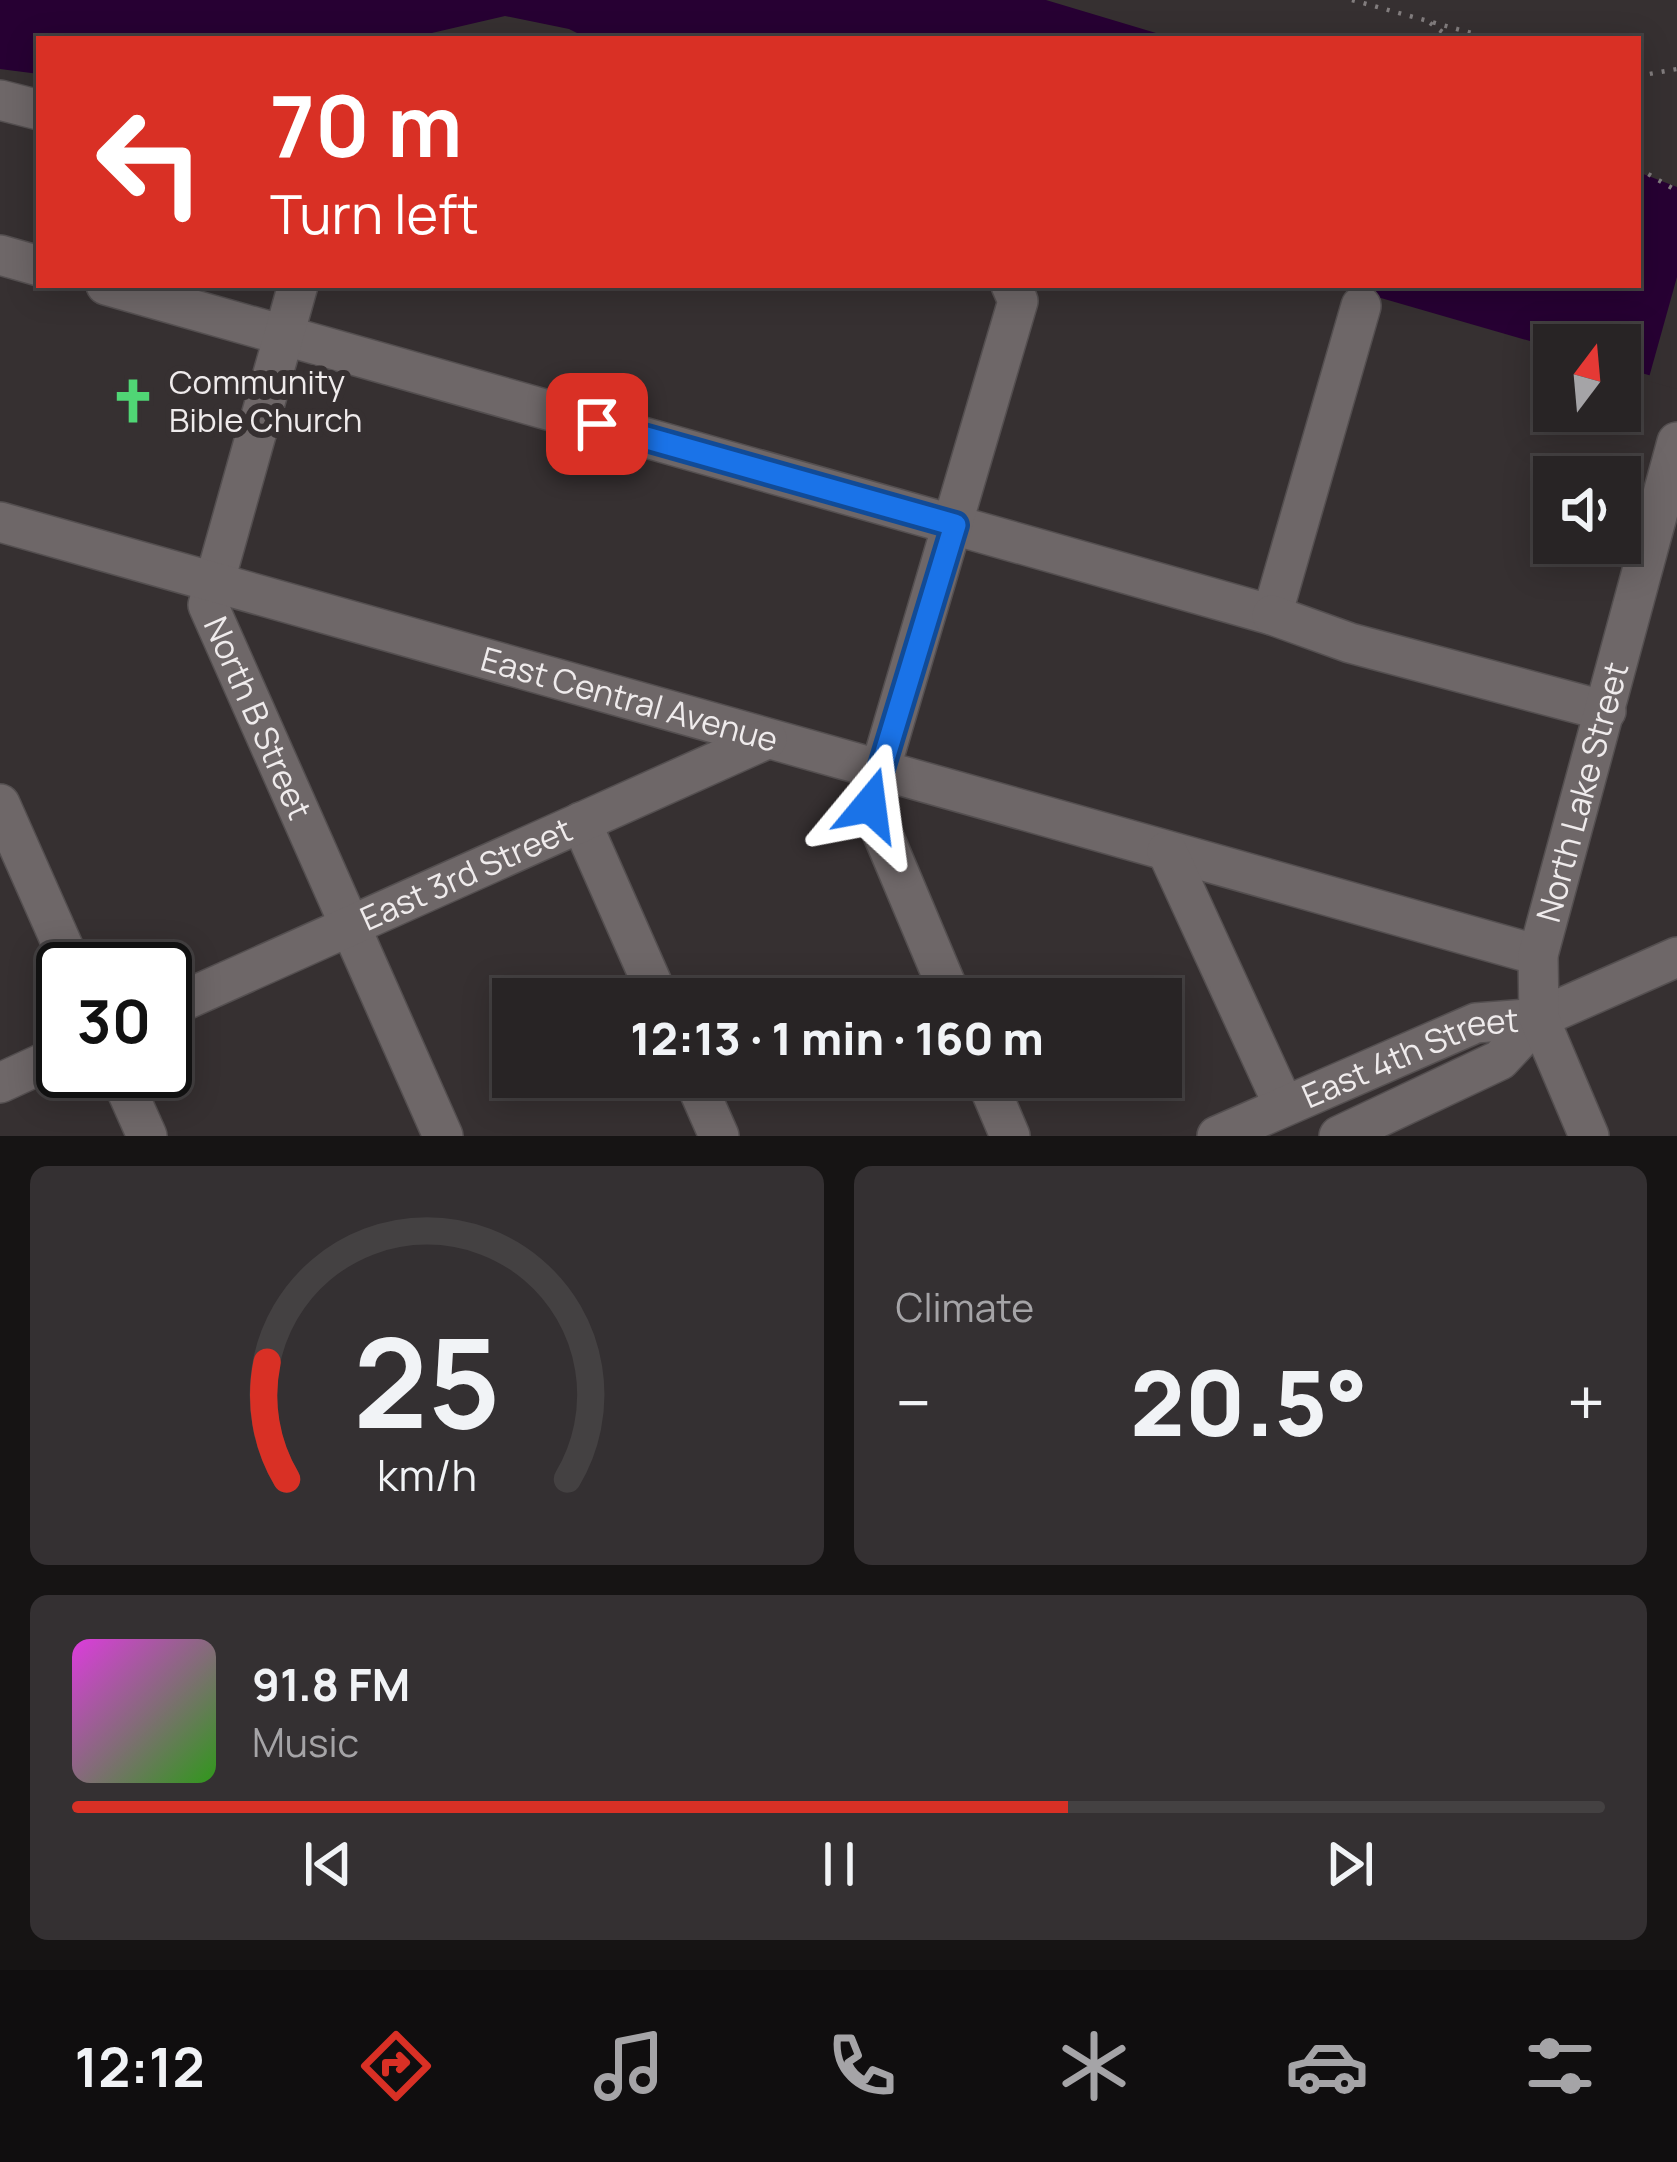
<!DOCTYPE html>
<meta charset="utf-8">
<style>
:root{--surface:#282425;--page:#343032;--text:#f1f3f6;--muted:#a5a4a7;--line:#444142;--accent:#d93025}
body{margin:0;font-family:Manrope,sans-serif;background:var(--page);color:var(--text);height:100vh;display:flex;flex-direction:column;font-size:45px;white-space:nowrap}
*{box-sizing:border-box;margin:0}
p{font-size:39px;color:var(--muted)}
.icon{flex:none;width:66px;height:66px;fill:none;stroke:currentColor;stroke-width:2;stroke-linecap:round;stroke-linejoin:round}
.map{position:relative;height:1136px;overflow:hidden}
.drawer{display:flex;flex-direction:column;gap:30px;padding:30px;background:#161414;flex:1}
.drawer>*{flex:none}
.hud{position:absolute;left:36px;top:36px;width:1605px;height:252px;border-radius:0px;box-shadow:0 6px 30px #0003,0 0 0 3px var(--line);background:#d93025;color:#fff;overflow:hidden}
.needle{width:78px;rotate:16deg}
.controls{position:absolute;left:1533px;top:324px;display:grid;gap:24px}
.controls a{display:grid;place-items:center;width:108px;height:108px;border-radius:0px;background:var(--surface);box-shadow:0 6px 30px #0003,0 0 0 3px var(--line);font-size:60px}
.speed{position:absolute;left:36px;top:942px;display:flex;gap:24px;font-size:60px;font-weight:700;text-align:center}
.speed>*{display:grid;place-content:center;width:156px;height:156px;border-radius:50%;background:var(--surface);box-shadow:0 6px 30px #0003,0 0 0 3px var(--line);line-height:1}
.speed .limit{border:6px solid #111;border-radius:18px;background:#fff;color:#111}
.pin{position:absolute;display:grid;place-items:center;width:102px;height:102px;color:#fff;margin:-51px;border-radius:24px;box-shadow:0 6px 18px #0006}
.me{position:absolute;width:132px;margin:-66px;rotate:16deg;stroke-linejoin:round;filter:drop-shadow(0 0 9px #0008)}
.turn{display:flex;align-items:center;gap:42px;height:252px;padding:0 36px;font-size:54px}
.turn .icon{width:156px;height:156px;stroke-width:2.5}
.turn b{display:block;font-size:84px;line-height:102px}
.big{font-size:90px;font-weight:800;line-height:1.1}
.drawer .card{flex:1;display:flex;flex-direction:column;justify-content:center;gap:18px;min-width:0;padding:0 42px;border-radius:18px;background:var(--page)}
.drawer .dial{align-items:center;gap:0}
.dial svg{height:312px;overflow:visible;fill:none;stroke:var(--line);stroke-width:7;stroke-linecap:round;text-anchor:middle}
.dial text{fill:var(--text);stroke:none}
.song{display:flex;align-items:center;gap:36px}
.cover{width:144px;height:144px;border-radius:18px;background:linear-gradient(135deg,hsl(300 70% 55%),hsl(110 70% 35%))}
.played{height:12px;border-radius:6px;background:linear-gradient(90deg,var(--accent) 65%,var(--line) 65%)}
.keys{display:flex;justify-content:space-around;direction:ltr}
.heat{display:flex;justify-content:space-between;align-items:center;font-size:66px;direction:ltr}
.drawer .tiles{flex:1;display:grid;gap:30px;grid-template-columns:1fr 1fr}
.card:last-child{grid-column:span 2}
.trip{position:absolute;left:492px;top:978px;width:690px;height:120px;border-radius:0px;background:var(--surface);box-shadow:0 6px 30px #0003,0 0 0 3px var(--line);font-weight:800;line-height:120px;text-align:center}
.tab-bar{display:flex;height:192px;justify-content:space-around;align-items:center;background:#100e0f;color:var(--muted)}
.tab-bar .icon{width:84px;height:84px}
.tab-bar .selected{color:var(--accent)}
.tab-bar b{font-size:54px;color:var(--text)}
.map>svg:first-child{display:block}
.water{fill:#270033}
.pier{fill:#363031}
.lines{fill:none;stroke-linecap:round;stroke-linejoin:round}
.minor-casing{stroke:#544f50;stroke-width:42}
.path{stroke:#827d7e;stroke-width:4.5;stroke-dasharray:3 9;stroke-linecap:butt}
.minor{stroke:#6e6768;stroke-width:39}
.route-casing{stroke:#114b97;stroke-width:30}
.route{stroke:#1a73e8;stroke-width:21}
.labels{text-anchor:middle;stroke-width:12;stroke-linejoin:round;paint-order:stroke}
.poi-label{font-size:33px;fill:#efebec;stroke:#363031;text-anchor:start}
.street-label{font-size:33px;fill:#efebec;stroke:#363031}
</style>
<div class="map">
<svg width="1677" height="1136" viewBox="0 0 1677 1136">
<rect width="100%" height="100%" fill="#363031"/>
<!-- water -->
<g class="water">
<path d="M 0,0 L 1046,0 L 1176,39 L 589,39 L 569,29 L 505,16 L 406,39 L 39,39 L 39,74 L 0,69 Z"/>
<path d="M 1638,172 L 1677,187 L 1677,383 L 1620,367 L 1620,345 L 1554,345 L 1554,348 L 1336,285 L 1638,285 Z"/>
</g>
<!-- pier -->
<path class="pier" d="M 1677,277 L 1677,389 L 1648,381 Z"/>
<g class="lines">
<!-- minor casing -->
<g class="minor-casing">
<g id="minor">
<path d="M 0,100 L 39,110"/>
<path d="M 0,255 L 39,266"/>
<path d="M 106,285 L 1272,615 L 1361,306"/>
<path id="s1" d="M 298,285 L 208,605 L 443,1136"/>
<path id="s2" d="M 0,522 L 1538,955"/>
<path d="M 1272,615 L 1350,643 L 1606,711"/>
<path d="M 0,804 L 73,969"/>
<path d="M 581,822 L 659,999"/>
<path d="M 1167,851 L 1283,1104"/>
<path d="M 952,999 L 870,804 L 1018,301 L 1011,285"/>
<path id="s3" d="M 165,1009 L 767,739"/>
<path d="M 118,1071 L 147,1136"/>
<path d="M 693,1077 L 719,1136"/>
<path d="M 985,1077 L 1010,1136"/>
<path d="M 0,1083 L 63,1054"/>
<path id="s4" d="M 1217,1136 L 1476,1023 L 1539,1018 L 1677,957"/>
<path d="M 1339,1136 L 1500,1060 L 1539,1018"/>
<path id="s5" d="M 1589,1136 L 1539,1018 L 1538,955 L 1677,442"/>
</g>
</g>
<!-- path -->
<g class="path">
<path d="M 1352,0 L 1493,39"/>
<path d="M 1430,23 L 1452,39"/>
<path d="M 1638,76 L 1677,69"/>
<path d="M 1638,168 L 1677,191"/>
</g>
<!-- minor -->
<use href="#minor" class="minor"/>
</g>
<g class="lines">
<!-- route casing -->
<g class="route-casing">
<path id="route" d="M 597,424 L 955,525 L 870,805"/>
</g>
<!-- route -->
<use href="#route" class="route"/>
</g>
<!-- icons -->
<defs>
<g id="church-bare" transform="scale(3.6)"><path d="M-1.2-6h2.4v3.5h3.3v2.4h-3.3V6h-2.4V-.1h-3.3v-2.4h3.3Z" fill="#50d675" stroke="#363031" stroke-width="2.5" paint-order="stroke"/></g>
</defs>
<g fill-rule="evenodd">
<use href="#church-bare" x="133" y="401"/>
</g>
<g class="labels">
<!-- poi labels -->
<g class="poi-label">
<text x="169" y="394">Community<tspan x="169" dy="38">Bible Church</tspan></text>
</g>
<!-- street labels -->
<g class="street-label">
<text dy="12" stroke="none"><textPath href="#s2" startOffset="654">East Central Avenue</textPath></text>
<text dy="12" stroke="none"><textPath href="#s1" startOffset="456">North B Street</textPath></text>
<text dy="12" stroke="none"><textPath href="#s5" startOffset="360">North Lake Street</textPath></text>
<text dy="12" stroke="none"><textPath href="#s3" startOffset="330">East 3rd Street</textPath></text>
<text dy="12" stroke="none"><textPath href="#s4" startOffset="210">East 4th Street</textPath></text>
</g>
</g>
</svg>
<div class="controls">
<a><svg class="needle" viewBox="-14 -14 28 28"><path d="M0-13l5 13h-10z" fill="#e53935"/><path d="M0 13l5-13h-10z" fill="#a5a4a7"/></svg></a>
<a><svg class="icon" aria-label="sound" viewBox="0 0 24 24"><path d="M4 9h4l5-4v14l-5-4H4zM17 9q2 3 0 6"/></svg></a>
</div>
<div class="speed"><div class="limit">30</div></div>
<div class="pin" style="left:597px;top:424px;background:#d93025"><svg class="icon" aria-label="arrive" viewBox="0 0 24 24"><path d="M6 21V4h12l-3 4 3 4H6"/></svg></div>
<svg class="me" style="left:870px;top:805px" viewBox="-20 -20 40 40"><path d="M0-17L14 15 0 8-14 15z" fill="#1a73e8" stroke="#fff" stroke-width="4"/></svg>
<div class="trip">12:13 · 1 min · 160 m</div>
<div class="hud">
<div class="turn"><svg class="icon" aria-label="left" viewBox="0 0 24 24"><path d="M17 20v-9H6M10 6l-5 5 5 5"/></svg><div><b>70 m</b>Turn left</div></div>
</div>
</div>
<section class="drawer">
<div class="tiles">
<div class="card dial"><svg viewBox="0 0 100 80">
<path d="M14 69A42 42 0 1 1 86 69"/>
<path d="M14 69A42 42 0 0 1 9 39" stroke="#d93025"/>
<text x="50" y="56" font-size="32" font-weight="700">25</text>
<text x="50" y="72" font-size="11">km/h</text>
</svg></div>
<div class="card"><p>Climate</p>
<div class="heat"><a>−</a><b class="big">20.5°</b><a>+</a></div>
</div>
<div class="card">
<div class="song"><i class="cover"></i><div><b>91.8 FM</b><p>Music</p></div></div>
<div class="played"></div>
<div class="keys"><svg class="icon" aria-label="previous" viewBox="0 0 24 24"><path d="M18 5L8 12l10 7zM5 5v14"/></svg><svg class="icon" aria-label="pause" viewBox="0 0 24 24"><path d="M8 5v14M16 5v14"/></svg><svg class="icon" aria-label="next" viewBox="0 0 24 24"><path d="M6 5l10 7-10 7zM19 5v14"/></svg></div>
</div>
</div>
</section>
<nav class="tab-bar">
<b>12:12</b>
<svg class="icon selected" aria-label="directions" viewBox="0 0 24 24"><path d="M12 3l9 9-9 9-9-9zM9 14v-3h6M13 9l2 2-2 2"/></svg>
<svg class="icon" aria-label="music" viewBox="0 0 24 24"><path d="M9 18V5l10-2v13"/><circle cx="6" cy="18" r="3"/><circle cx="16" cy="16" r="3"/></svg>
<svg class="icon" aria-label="phone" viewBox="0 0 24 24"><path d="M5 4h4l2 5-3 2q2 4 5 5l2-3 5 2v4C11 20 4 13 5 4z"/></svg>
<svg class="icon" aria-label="climate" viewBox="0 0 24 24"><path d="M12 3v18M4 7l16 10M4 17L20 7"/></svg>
<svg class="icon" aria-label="car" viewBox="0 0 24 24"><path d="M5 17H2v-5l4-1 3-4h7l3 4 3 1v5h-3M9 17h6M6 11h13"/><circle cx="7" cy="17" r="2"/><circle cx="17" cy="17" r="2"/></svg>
<svg class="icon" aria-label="filters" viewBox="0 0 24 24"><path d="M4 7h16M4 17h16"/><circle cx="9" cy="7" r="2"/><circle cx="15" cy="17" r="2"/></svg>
</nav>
